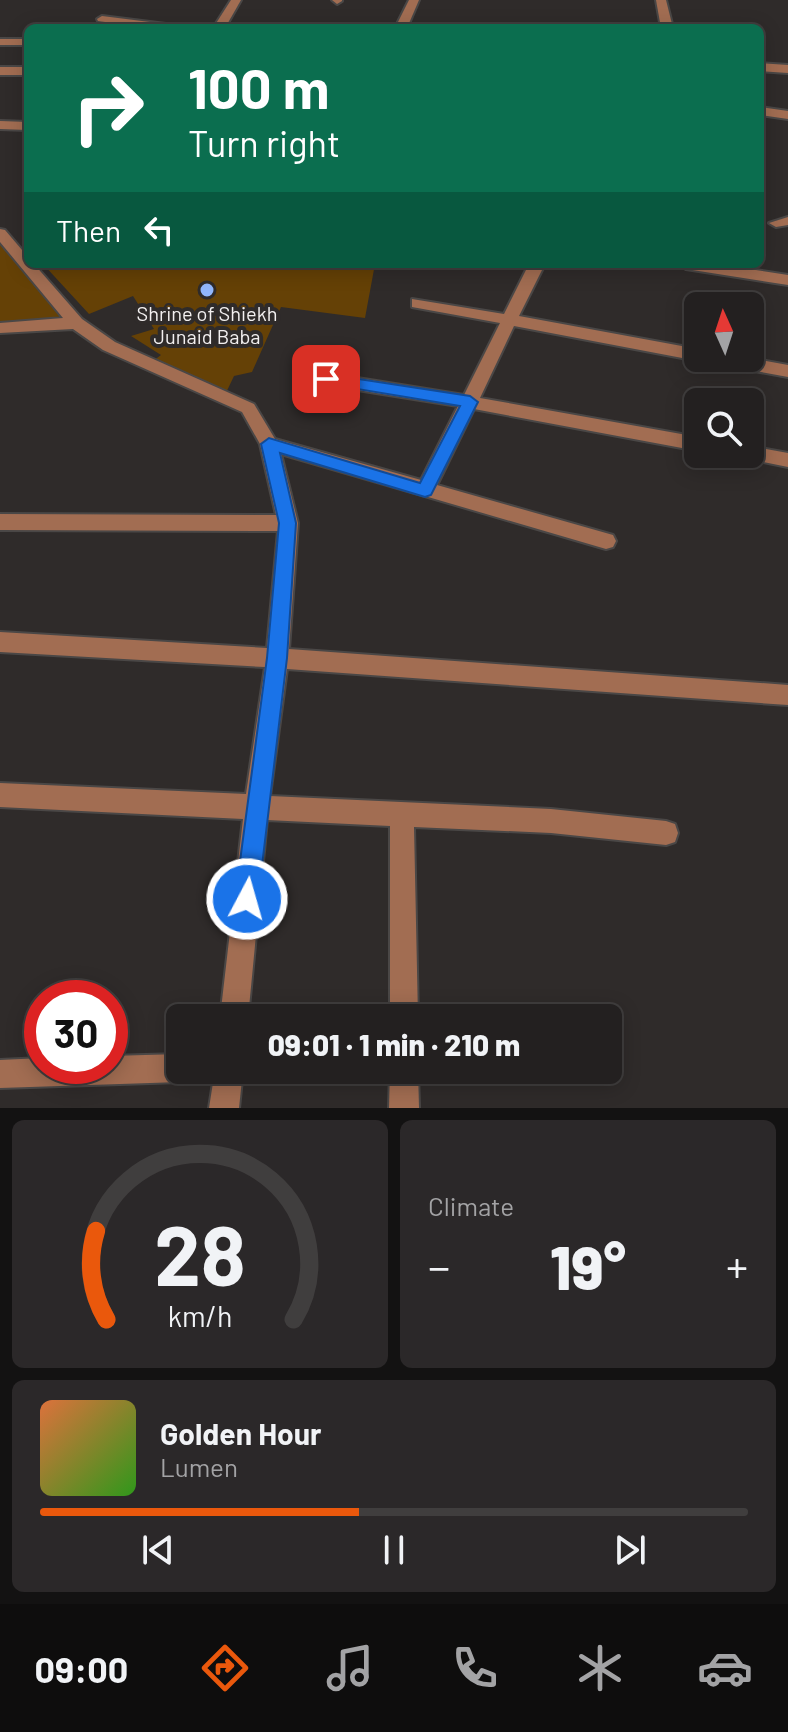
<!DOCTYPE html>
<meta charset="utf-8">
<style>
:root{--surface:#232020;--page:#2b2829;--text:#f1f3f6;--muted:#a3a3a5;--line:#403e3e;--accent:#ea580c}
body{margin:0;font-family:Barlow,sans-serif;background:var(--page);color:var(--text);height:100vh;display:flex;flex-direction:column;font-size:30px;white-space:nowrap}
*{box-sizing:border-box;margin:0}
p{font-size:26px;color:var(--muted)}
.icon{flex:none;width:44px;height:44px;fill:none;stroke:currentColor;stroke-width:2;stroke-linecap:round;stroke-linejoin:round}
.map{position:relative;height:1108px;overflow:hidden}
.details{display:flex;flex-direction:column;gap:12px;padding:12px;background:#131212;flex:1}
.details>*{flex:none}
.hud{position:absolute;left:24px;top:24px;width:740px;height:244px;border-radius:12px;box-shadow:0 4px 20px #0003,0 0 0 2px var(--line);background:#0b6e4f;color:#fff;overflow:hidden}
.needle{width:52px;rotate:357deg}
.tools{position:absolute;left:684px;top:292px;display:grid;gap:16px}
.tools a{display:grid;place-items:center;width:80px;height:80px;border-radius:12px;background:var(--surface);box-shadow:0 4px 20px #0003,0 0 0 2px var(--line);font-size:40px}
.speed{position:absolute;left:24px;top:980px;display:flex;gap:16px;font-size:40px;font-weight:700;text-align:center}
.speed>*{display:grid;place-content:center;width:104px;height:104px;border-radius:50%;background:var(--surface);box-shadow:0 4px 20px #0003,0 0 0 2px var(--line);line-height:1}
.speed .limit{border:12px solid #d22;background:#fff;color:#111}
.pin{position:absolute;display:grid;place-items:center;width:68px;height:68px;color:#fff;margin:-34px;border-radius:16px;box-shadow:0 4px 12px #0006}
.me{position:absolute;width:88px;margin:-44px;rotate:6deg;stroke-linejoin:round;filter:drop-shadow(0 0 6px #0008)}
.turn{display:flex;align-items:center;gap:28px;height:168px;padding:0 32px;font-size:36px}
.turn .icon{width:104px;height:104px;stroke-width:2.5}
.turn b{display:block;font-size:56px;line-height:68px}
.then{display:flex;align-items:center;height:76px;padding:0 32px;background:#0003;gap:16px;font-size:30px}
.big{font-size:60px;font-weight:800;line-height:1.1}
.details .card{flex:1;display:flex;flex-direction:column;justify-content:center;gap:12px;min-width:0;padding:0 28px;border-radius:12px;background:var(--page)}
.details .dial{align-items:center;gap:0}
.dial svg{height:208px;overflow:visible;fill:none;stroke:var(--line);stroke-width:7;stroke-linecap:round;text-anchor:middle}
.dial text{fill:var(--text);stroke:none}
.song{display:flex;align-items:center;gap:24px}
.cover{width:96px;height:96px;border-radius:12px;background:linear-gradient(135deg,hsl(20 70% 55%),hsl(110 70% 35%))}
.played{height:8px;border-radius:4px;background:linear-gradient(90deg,var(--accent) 45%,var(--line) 45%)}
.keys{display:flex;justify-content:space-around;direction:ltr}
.heat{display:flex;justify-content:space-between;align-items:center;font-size:44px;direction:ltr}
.details .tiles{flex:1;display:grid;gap:12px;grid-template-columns:1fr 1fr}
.card:last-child{grid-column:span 2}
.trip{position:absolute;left:166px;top:1004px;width:456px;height:80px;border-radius:12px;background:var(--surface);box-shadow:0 4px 20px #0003,0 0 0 2px var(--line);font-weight:800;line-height:80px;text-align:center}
.menu{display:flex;height:128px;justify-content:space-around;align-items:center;background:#0e0d0d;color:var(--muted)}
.menu .icon{width:56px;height:56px}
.menu .current{color:var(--accent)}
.menu b{font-size:36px;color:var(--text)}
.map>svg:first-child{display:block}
.green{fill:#654106}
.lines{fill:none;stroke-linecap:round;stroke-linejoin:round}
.minor-casing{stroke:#4a4746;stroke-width:4}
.minor{fill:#a26d52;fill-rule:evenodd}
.route{fill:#1a73e8;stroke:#114b97;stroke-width:2}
.poi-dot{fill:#92b7fd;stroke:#2f2b2a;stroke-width:3}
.labels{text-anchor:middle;stroke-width:8;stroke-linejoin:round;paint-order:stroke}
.far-poi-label{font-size:20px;fill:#f3f0f0;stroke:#2f2b2a}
</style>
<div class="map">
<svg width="788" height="1108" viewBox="0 0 788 1108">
<rect width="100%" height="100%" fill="#2f2b2a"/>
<!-- green -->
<g class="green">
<path d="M 0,233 L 76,323 L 0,328 Z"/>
<path d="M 43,264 L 375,264 L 365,318 L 281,307 L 252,372 L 234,376 L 224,397 L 149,364 L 161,355 L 131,336 L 154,329 L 133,296 L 89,314 Z"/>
</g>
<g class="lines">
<!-- minor casing -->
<g class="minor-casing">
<g id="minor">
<path d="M 231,0 L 241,0 L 225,28 L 213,28 Z"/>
<path d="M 332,0 L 342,0 L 342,1 L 337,4 Z"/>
<path d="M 409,0 L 419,0 L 407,28 L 395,28 Z"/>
<path d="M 656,0 L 666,0 L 673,28 L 661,28 Z"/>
<path d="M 102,16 L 174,25 L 180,28 L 148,28 L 98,21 L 97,19 Z"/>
<rect x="0" y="39" width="28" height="6"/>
<path d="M 760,63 L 788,65 L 788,73 L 760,71 Z"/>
<rect x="0" y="67" width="28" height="8"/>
<path d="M 760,107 L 788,111 L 788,119 L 760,115 Z"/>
<path d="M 0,121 L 28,122 L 28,130 L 0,129 Z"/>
<path d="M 788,217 L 788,225 L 776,227 L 769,223 Z"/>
<path d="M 0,229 L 5,230 L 28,257 L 28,264 L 34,264 L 82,319 L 115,342 L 254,404 L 275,439 L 421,480 L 458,406 L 326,385 L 317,379 L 326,373 L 464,395 L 500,323 L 412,307 L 412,299 L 504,314 L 529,264 L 545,264 L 519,316 L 698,349 L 698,358 L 705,358 L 698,361 L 514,326 L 480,398 L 698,437 L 698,451 L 474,409 L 437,485 L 613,535 L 616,541 L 613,547 L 606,549 L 281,454 L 298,523 L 289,649 L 788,685 L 788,705 L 287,669 L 270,796 L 551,809 L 666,821 L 675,824 L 678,833 L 675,842 L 666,845 L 551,833 L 414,827 L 418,1018 L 390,1018 L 390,826 L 267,820 L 248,1018 L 220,1018 L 243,819 L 0,807 L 0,783 L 246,794 L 265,667 L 0,652 L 0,632 L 267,648 L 278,531 L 0,530 L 0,514 L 276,515 L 260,444 L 242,412 L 103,350 L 73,329 L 0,333 L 0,323 L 63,318 L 0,242 Z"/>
<path d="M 678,264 L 716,264 L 788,275 L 788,285 L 686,269 Z"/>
<path d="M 709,358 L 749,358 L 788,365 L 788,377 L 717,364 Z"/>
<path d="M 750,446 L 788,453 L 788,467 L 744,458 L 741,454 L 750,454 Z"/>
<path d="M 180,1054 L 180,1070 L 194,1070 L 190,1078 L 180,1082 L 0,1088 L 0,1060 L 42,1058 L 42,1066 L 110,1066 L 110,1056 Z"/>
<path d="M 215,1070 L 243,1070 L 239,1108 L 209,1108 Z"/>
<path d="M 390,1070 L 418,1070 L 419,1108 L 389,1108 Z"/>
</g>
</g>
<!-- minor -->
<use href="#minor" class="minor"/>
</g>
<!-- route -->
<path class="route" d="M 326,374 L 470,396 L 478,402 L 431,495 L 425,497 L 280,453 L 296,523 L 287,658 L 258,899 L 255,907 L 247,910 L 238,907 L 235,899 L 267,658 L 279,523 L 261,444 L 269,438 L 420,483 L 460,406 L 321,383 L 321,375 Z"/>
<!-- markers -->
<circle class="poi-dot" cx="207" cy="290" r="8"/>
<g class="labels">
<!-- far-poi labels -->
<g class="far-poi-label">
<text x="207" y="321">Shrine of Shiekh<tspan x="207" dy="23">Junaid Baba</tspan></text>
</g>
</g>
</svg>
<div class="tools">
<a><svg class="needle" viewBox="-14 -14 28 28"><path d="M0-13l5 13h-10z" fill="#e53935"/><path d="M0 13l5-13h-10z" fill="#a3a3a5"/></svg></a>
<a><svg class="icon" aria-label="search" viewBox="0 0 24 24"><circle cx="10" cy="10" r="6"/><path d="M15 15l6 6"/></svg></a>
</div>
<div class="speed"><div class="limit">30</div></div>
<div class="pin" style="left:326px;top:379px;background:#d93025"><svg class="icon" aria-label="arrive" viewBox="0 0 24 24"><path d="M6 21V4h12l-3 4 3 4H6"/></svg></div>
<svg class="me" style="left:247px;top:899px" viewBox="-20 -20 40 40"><circle r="17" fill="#1a73e8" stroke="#fff" stroke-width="3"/><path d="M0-11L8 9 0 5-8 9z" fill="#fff"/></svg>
<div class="trip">09:01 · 1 min · 210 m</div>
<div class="hud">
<div class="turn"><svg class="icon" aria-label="right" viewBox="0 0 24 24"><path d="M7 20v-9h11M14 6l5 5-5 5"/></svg><div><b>100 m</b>Turn right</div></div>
<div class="then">Then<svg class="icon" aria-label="left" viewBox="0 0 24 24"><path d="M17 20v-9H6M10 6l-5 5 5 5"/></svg></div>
</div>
</div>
<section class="details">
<div class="tiles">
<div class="card dial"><svg viewBox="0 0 100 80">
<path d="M14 69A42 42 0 1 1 86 69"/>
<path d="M14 69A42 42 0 0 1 10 35" stroke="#ea580c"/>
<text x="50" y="56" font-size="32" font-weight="700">28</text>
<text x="50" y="72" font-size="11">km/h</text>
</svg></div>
<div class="card"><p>Climate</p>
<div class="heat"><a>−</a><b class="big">19°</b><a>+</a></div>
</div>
<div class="card">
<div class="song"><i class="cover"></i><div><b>Golden Hour</b><p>Lumen</p></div></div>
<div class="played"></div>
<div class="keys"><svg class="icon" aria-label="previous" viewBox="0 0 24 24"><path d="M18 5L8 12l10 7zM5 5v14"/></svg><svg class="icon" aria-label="pause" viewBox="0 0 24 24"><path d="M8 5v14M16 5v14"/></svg><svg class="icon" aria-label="next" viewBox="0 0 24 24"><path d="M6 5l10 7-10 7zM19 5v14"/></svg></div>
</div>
</div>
</section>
<nav class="menu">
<b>09:00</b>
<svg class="icon current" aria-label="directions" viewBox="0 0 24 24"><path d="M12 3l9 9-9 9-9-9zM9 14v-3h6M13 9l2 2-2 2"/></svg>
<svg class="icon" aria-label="music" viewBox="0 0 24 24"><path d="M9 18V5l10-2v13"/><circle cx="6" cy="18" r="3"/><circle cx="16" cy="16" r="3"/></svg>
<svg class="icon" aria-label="phone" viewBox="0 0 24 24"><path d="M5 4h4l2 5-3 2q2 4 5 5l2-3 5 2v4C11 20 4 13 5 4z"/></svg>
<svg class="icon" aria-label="climate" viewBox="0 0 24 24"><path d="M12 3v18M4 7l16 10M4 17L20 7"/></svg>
<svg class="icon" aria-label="car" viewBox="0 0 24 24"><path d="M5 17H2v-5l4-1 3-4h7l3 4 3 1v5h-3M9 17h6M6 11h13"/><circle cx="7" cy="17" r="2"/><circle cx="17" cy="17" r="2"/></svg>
</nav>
